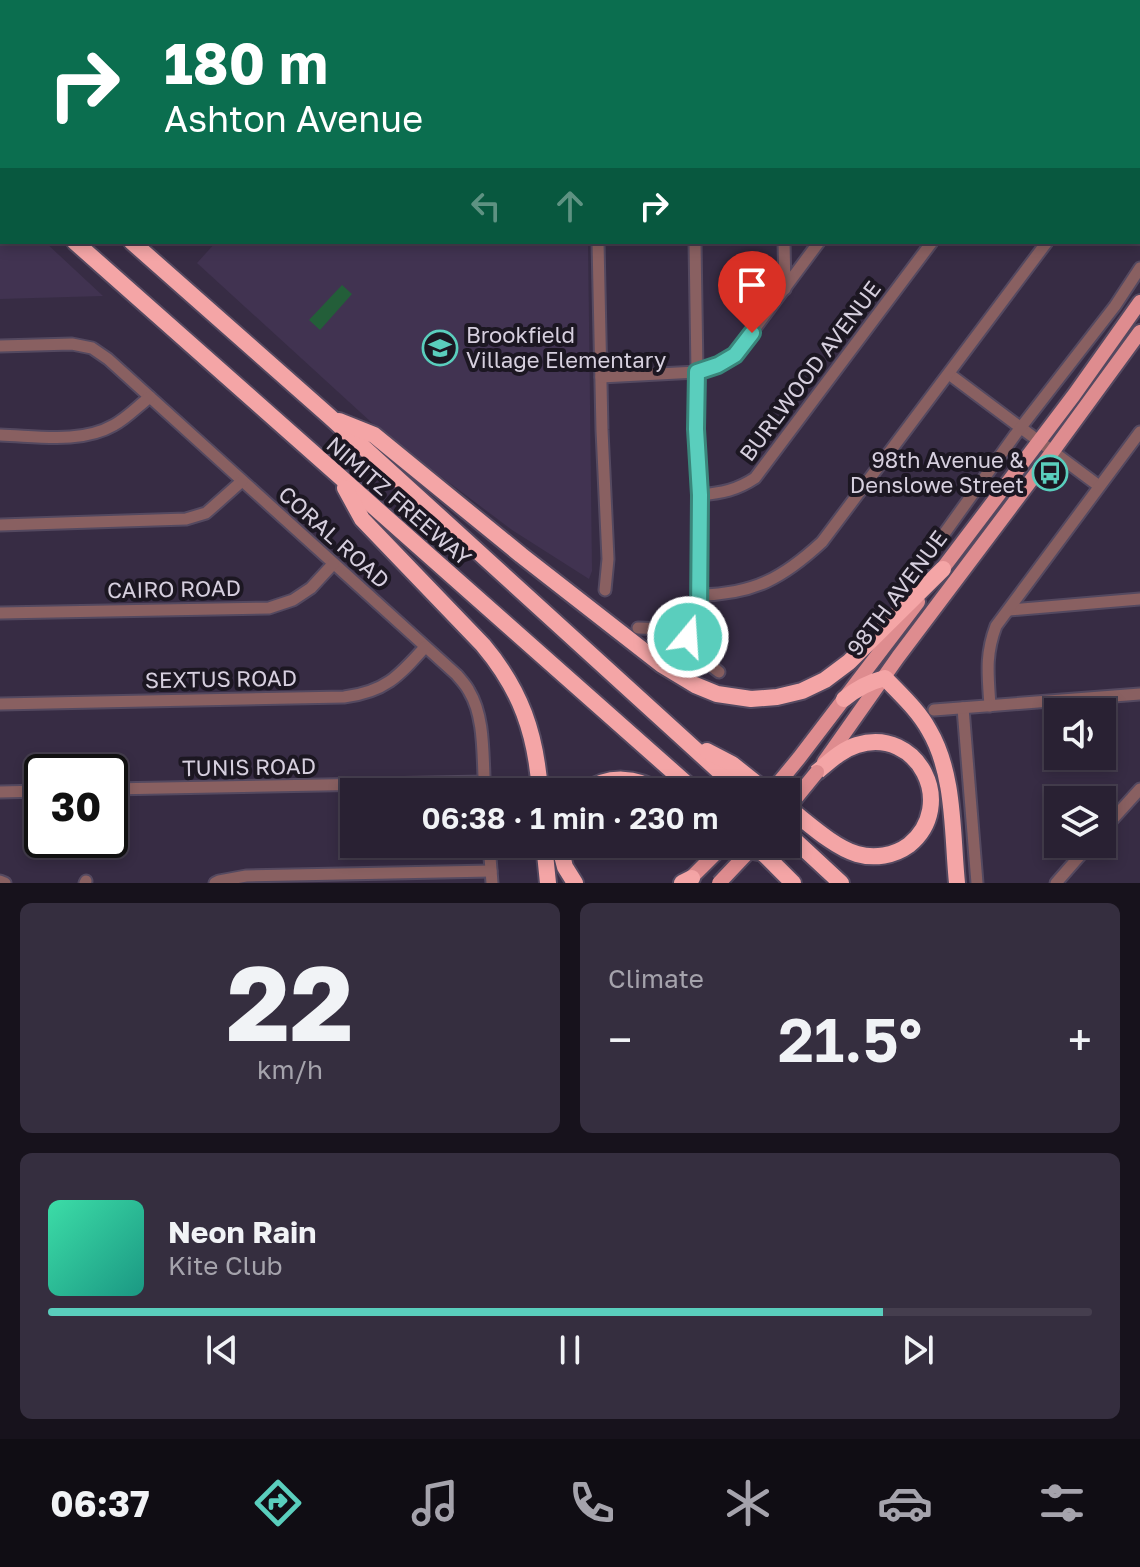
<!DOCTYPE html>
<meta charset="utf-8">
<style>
:root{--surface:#292133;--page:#352e3f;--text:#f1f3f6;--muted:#a5a3ac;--line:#453e4e;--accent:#5acebd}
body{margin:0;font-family:"Golos Text",sans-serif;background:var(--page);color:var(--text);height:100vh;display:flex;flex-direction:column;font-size:30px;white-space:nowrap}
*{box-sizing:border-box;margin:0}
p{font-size:26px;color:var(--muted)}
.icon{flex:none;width:44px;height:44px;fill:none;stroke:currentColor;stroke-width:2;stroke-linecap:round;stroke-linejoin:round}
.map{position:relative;height:883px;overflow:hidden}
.drawer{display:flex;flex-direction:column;gap:20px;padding:20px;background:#17121c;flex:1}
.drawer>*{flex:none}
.guide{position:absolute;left:0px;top:0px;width:1140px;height:244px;box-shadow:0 4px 12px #0003,0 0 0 2px var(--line);background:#0b6e4f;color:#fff;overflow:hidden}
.tools{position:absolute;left:1044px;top:698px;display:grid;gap:16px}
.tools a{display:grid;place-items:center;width:72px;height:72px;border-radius:0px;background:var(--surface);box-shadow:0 4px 12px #0003,0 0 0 2px var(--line);font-size:40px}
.speed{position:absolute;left:24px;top:754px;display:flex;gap:16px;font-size:40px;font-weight:700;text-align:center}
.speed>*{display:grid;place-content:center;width:104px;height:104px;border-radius:50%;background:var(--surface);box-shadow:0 4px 12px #0003,0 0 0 2px var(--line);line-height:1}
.speed .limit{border:4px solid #111;border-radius:12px;background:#fff;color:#111}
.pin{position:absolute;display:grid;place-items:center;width:68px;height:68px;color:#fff;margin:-82px -34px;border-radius:50% 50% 50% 0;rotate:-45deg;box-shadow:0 0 8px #0007}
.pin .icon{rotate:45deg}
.me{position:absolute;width:88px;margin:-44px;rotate:18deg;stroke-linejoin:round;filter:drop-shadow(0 0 6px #0008)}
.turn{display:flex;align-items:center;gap:28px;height:168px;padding:0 32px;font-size:36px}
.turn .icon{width:104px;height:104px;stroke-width:2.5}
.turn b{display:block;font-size:56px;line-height:68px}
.lanes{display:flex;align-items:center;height:76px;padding:0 32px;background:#0003;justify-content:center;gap:40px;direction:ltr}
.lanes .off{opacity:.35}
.big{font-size:60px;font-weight:600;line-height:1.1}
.drawer .tile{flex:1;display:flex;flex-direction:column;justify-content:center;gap:12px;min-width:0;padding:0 28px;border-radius:12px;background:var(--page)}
.drawer .dial{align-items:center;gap:0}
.dial b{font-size:104px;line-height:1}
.song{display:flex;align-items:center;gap:24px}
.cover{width:96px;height:96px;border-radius:12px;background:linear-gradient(135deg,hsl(160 70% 55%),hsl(170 70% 35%))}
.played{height:8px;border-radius:4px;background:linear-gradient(90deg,var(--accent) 80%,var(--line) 80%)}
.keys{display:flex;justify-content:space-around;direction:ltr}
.heat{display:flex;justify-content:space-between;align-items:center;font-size:44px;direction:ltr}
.drawer .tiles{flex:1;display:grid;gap:20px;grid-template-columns:1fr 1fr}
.tile:last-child{grid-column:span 2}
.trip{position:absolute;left:340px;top:778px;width:460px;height:80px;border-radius:0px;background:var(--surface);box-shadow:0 4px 12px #0003,0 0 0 2px var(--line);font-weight:600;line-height:80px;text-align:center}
.tab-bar{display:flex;height:128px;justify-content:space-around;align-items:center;background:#100d14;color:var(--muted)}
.tab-bar .icon{width:56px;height:56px}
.tab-bar .current{color:var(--accent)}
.tab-bar b{font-size:36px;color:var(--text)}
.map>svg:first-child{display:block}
.built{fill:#413351}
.green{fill:#235e39}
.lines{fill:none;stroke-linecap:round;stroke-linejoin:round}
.minor-casing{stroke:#544960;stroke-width:15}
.major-casing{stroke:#544960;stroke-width:18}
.highway-casing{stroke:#544960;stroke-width:20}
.minor{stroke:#896061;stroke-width:11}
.major{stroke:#de8c8f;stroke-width:14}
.highway{stroke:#f4a5a6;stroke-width:16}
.major-bridge-casing{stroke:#544960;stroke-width:18;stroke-linecap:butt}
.major-bridge{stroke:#de8c8f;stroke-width:14}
.route-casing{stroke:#3a867b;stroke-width:20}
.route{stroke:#5acebd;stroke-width:14}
.labels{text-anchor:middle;stroke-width:8;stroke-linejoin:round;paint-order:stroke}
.poi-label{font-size:22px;fill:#d6cfde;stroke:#1c1722;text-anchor:start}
.street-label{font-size:22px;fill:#d6cfde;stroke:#1c1722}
</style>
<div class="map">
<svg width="1140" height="883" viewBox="0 0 1140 883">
<rect width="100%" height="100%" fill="#372c44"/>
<!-- built -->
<g class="built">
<path d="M 0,201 L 2,203 L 2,242 L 45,242 L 103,296 L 0,299 Z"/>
<path d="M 216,242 L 588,242 L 592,571 L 589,579 L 512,530 L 383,433 L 197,263 Z"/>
</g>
<!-- green -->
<g class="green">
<rect x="247" y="0" width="329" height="2"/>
<path d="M 342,285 L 352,294 L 320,330 L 309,320 Z"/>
</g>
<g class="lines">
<!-- minor casing -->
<g class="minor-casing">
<g id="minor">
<path d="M 81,0 L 83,2"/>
<path d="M 198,0 L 198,2"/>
<path d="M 593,0 L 593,2"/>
<path d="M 689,0 L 689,2"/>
<path d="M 890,0 L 890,2"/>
<path d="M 952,0 L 969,2"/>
<path d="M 1138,170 L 1140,170"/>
<path d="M 598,242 L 602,430 L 608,559 L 605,590"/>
<path d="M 784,242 L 785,289"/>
<path d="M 0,346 L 72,344 L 92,348 L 108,359 L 457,675 C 461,680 466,685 469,691 C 486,719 482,760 485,792"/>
<path d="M 949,374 L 1099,486"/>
<path d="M 601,377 L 697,372 L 718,365 L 735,355 L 819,242"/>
<path d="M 0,435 C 37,436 81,444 114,425 C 127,418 138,406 150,397"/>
<path d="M 700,495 C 722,493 737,490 755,478 L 932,242"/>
<path d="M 0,525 L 186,519 L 206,513 L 242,481"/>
<path d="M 921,566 L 1015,435 L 1115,306 L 1140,268"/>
<path d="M 700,595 C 754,594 783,578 822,542 L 1047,242"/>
<path d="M 1009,610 L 1140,599"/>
<path d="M 0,613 L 269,608 L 293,600 L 311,588 L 333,564"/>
<path d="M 638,628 L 670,629 L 688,637 L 695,650 L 706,662 L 719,672"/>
<path d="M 688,637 L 695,626 L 699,616 L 700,595 L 700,495 L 696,429 L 697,372 L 695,242"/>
<path d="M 0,704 L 344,697 C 385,692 399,676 425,647"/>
<path d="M 990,706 C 988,675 985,655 996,626 L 1140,432"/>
<path d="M 963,708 L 977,883"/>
<path d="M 934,710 L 1140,694"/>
<path d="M 110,789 L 484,782"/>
<path d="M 0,792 L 42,791"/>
<path d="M 1060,793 L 1064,800"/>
<path d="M 1102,831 L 1140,789"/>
<path d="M 489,844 L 492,883"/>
<path d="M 0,881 L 5,883"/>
<path d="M 85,883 L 86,881"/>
<path d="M 215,883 L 219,881 L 246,876 L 491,871"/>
<path d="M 1056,883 L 1090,844"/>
</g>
</g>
<!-- major casing -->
<g class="major-casing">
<g id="major">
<path d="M 937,576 L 1074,395 L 1140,302"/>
<path d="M 824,762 L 898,657 L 1053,451 L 1140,332"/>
<path d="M 771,792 L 799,758 L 918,602"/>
<path d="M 686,883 L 725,844"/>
</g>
</g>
<!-- highway casing -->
<g class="highway-casing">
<g id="highway">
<path d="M 0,125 L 2,127"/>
<path d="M 0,175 L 2,176"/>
<path d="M 75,242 L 696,792"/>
<path d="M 132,242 L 329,416 L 742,792"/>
<path d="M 339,421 L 374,435 L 521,555 L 662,665 L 695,685 L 717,694 L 751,699 L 777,697 L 802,691 L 825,680 L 849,662 L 943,569"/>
<path d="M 345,488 L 362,519 L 483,645 C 521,690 536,734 540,792"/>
<path d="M 844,699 C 857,688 869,682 885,678 C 901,695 918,710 929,730 C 955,774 952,834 957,883"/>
<path d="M 707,751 L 732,764 L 767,792"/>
<path d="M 584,792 C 609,774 636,777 661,792"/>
<path d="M 786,806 C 806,821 833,847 857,854 C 874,859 894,856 909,845 C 958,805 918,726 857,745 C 841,750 829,762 817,772"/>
<path d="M 786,832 L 841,883"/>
<path d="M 544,844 L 548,883"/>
<path d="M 559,844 L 565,867 L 575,883"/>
<path d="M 731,844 L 735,847 L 763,853"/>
<path d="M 754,844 L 793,883"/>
<path d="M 682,883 L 692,878"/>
</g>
</g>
<!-- minor -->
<use href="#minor" class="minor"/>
<!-- major -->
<use href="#major" class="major"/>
<!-- highway -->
<use href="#highway" class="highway"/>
<!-- major-bridge casing -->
<g class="major-bridge-casing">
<g id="major-bridge">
<path d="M 786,810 L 817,772"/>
<path d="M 719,883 L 756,844"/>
</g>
</g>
<!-- major-bridge -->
<use href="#major-bridge" class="major-bridge"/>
</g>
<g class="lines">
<!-- route casing -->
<g class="route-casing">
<path id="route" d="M 688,637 L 695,626 L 699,616 L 700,495 L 696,429 L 697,372 L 718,365 L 735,355 L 752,333"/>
</g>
<!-- route -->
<use href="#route" class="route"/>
</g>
<!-- icons -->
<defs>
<g id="school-ring" transform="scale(1.8)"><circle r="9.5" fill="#1c1722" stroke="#5acebd" stroke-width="1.5"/><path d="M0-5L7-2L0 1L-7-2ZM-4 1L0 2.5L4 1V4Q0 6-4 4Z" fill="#5acebd"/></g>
<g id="bus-ring" transform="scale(1.8)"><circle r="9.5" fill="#1c1722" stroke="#5acebd" stroke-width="1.5"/><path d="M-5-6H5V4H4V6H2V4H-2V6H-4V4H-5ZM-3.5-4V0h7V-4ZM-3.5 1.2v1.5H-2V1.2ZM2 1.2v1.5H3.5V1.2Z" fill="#5acebd"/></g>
</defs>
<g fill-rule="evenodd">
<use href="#school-ring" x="440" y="348"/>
<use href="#bus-ring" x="1050" y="473"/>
</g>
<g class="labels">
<!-- poi labels -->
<g class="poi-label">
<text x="466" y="343">Brookfield<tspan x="466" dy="25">Village Elementary</tspan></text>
<text x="1024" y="468" text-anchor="end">98th Avenue &amp;<tspan x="1024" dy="25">Denslowe Street</tspan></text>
</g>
<!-- street labels -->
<g class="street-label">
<text transform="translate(810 371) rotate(-53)" y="8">BURLWOOD AVENUE</text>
<text transform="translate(399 501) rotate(41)" y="8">NIMITZ FREEWAY</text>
<text transform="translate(334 537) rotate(42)" y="8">CORAL ROAD</text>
<text transform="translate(174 589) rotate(-1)" y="8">CAIRO ROAD</text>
<text transform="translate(897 593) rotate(-53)" y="8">98TH AVENUE</text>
<text transform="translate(221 679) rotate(-1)" y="8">SEXTUS ROAD</text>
<text transform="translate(249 767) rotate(-1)" y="8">TUNIS ROAD</text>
</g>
</g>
</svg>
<div class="tools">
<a><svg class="icon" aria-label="sound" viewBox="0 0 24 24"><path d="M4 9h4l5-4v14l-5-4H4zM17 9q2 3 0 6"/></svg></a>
<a><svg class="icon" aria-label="layers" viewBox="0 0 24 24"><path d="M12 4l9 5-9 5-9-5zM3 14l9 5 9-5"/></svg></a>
</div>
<div class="speed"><div class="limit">30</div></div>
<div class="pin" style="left:752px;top:333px;background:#d93025"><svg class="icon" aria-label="arrive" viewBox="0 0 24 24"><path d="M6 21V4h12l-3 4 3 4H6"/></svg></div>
<svg class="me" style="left:688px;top:637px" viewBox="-20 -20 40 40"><circle r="17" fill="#5acebd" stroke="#fff" stroke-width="3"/><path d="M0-11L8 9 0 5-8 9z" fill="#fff"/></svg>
<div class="trip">06:38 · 1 min · 230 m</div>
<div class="guide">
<div class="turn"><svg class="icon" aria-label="right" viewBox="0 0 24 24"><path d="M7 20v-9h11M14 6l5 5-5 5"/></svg><div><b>180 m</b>Ashton Avenue</div></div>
<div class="lanes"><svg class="icon off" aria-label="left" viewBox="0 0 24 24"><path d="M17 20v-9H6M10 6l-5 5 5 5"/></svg><svg class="icon off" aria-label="ahead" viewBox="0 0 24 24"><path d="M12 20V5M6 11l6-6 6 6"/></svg><svg class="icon" aria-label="right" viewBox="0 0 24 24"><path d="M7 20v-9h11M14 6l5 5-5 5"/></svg></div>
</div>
</div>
<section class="drawer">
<div class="tiles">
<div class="tile dial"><b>22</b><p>km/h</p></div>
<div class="tile"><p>Climate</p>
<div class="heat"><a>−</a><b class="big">21.5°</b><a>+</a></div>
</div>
<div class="tile">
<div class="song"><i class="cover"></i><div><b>Neon Rain</b><p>Kite Club</p></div></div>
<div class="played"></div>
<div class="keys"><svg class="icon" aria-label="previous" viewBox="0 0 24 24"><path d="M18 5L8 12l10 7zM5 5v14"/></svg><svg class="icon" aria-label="pause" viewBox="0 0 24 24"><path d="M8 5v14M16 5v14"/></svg><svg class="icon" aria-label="next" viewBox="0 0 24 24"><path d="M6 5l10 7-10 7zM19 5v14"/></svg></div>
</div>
</div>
</section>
<nav class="tab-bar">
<b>06:37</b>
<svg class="icon current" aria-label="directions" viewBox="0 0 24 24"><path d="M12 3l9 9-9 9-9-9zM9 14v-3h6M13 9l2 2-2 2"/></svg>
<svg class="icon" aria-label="music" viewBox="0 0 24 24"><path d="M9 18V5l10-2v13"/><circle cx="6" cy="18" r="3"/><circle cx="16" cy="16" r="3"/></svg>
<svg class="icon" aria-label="phone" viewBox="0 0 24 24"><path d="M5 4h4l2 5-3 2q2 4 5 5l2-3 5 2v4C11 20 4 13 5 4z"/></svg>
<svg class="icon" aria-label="climate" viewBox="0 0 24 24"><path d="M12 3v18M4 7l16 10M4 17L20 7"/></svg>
<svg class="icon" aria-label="car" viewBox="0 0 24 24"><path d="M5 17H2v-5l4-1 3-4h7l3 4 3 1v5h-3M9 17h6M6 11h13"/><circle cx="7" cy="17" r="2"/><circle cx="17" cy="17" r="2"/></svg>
<svg class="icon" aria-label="filters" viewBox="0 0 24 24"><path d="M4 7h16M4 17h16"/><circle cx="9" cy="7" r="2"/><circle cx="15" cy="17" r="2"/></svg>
</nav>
